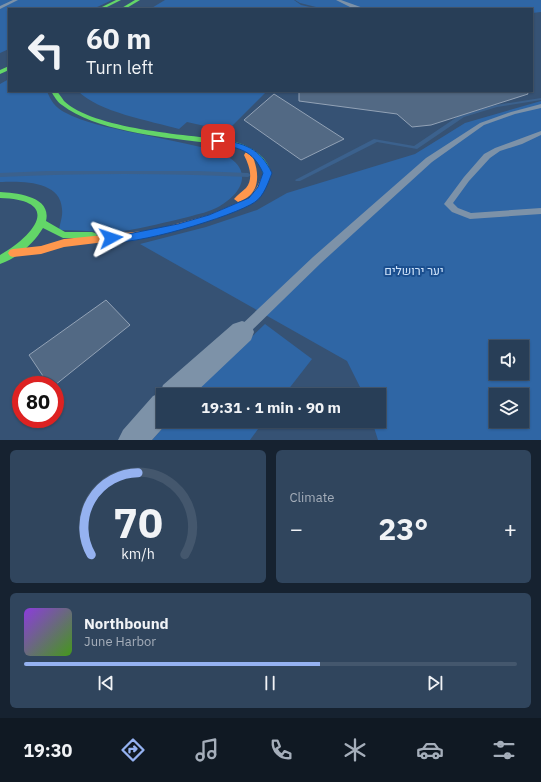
<!DOCTYPE html>
<meta charset="utf-8">
<style>
:root{--surface:#283e57;--page:#30455d;--text:#f1f3f6;--muted:#a5aeba;--line:#44576d;--accent:#95b2f1}
body{margin:0;font-family:"IBM Plex Sans",Heebo,sans-serif;background:var(--page);color:var(--text);height:100vh;display:flex;flex-direction:column;font-size:15px;white-space:nowrap}
*{box-sizing:border-box;margin:0}
p{font-size:13px;color:var(--muted)}
.icon{flex:none;width:22px;height:22px;fill:none;stroke:currentColor;stroke-width:2;stroke-linecap:round;stroke-linejoin:round}
.map{position:relative;height:440px;overflow:hidden}
.sheet{display:flex;flex-direction:column;gap:10px;padding:10px;background:#162230;flex:1}
.sheet>*{flex:none}
.guide{position:absolute;left:8px;top:8px;width:525px;height:84px;border-radius:0px;box-shadow:0 1px 3px #0004,0 0 0 1px var(--line);background:#283e57;color:var(--text);overflow:hidden}
.buttons{position:absolute;left:489px;top:340px;display:grid;gap:8px}
.buttons a{display:grid;place-items:center;width:40px;height:40px;border-radius:0px;background:var(--surface);box-shadow:0 1px 3px #0004,0 0 0 1px var(--line);font-size:20px}
.speed{position:absolute;left:12px;top:376px;display:flex;gap:8px;font-size:20px;font-weight:700;text-align:center}
.speed>*{display:grid;place-content:center;width:52px;height:52px;border-radius:50%;background:var(--surface);box-shadow:0 1px 3px #0004,0 0 0 1px var(--line);line-height:1}
.speed .limit{border:6px solid #d22;background:#fff;color:#111}
.pin{position:absolute;display:grid;place-items:center;width:34px;height:34px;color:#fff;margin:-17px;border-radius:8px;box-shadow:0 2px 6px #0006}
.me{position:absolute;width:44px;margin:-22px;rotate:85deg;stroke-linejoin:round;filter:drop-shadow(0 0 3px #0008)}
.turn{display:flex;align-items:center;gap:14px;height:84px;padding:0 12px;font-size:18px}
.turn .icon{width:52px;height:52px;stroke-width:2.5}
.turn b{display:block;font-size:28px;line-height:34px}
.big{font-size:30px;font-weight:800;line-height:1.1}
.sheet .card{flex:1;display:flex;flex-direction:column;justify-content:center;gap:6px;min-width:0;padding:0 14px;border-radius:6px;background:var(--page)}
.sheet .dial{align-items:center;gap:0}
.dial svg{height:104px;overflow:visible;fill:none;stroke:var(--line);stroke-width:7;stroke-linecap:round;text-anchor:middle}
.dial text{fill:var(--text);stroke:none}
.song{display:flex;align-items:center;gap:12px}
.cover{width:48px;height:48px;border-radius:6px;background:linear-gradient(135deg,hsl(270 70% 55%),hsl(100 70% 35%))}
.played{height:4px;border-radius:2px;background:linear-gradient(90deg,var(--accent) 60%,var(--line) 60%)}
.keys{display:flex;justify-content:space-around;direction:ltr}
.heat{display:flex;justify-content:space-between;align-items:center;font-size:22px;direction:ltr}
.sheet .tiles{flex:1;display:grid;gap:10px;grid-template-columns:1fr 1fr}
.card:last-child{grid-column:span 2}
.trip{position:absolute;left:156px;top:388px;width:230px;height:40px;border-radius:0px;background:var(--surface);box-shadow:0 1px 3px #0004,0 0 0 1px var(--line);font-weight:800;line-height:40px;text-align:center}
.tab-bar{display:flex;height:64px;justify-content:space-around;align-items:center;background:#101923;color:var(--muted)}
.tab-bar .icon{width:28px;height:28px}
.tab-bar .on{color:var(--accent)}
.tab-bar b{font-size:18px;color:var(--text)}
.map>svg:first-child{display:block}
.green{fill:#2f66a5;fill-rule:evenodd}
.lines{fill:none;stroke-linecap:round;stroke-linejoin:round}
.stream{fill:#3b618d;fill-rule:evenodd}
.building{fill:#526984;stroke:#92a2b6}
.lane{fill:#7d92a8;fill-rule:evenodd}
.street{fill:#7d92a8;fill-rule:evenodd}
.fast{fill:#63d668;fill-rule:evenodd}
.slow{fill:#ff974d;fill-rule:evenodd}
.route{fill:#1a73e8;stroke:#114b97}
.labels{text-anchor:middle;stroke-width:4;stroke-linejoin:round;paint-order:stroke}
.park-label{font-size:12px;fill:#cfe3fa;stroke:#1b4f8f}
</style>
<div class="map">
<svg width="541" height="440" viewBox="0 0 541 440">
<rect width="100%" height="100%" fill="#365274"/>
<!-- green -->
<g class="green">
<path d="M 0,0 L 112,0 L 93,9 L 9,9 L 9,49 L 0,53 Z"/>
<path d="M 165,0 L 294,0 L 301,5 L 310,7 L 303,9 L 150,9 Z"/>
<path d="M 295,0 L 541,0 L 541,12 L 532,13 L 532,9 L 316,7 L 300,3 Z"/>
<path d="M 9,79 L 9,91 L 47,91 C 50,100 56,108 64,112 C 84,123 108,127 130,132 C 155,137 180,142 205,148 C 219,152 241,159 242,176 C 243,189 230,200 220,206 C 210,212 198,214 188,217 C 166,222 145,228 123,231 C 102,233 79,230 59,230 C 60,223 63,216 62,209 C 61,180 20,181 0,182 L 0,84 Z"/>
<path d="M 78,91 L 267,91 L 227,131 L 187,122 L 179,129 C 151,121 98,112 78,91 Z"/>
<path d="M 541,101 L 541,440 L 378,440 L 372,421 L 379,421 L 379,395 L 364,395 L 347,361 L 140,244 L 206,227 L 257,210 L 287,193 L 415,154 L 465,123 ZM 496,347 L 522,347 L 522,373 L 496,373 ZM 496,395 L 522,395 L 522,421 L 496,421 Z"/>
<path d="M 265,324 L 312,359 L 284,395 L 191,395 Z"/>
<path d="M 169,421 L 264,421 L 250,440 L 152,440 Z"/>
</g>
<g class="lines">
<!-- stream -->
<g class="stream">
<path d="M 541,98 L 541,100 L 497,107 L 464,117 L 417,149 L 377,142 L 300,181 L 296,181 L 295,180 L 374,139 L 414,146 L 460,115 L 496,105 Z"/>
<path d="M 47,171 L 197,171 L 248,173 L 251,175 L 248,177 C 165,173 83,173 0,177 L 0,173 Z"/>
</g>
</g>
<!-- building -->
<g class="building">
<path d="M 299,91 L 527,91 L 528,94 L 431,125 L 412,127 L 397,114 L 299,101 Z"/>
<path d="M 274,94 L 344,139 L 301,160 L 244,120 Z"/>
<path d="M 106,300 L 130,325 L 55,385 L 49,385 L 29,355 Z"/>
</g>
<g class="lines">
<!-- lane -->
<g class="lane">
<path d="M 13,0 L 18,0 L 0,9 L 0,6 Z"/>
<path d="M 336,0 L 341,0 L 366,9 L 350,7 Z"/>
<path d="M 541,104 L 541,108 L 515,114 L 484,125 L 432,162 L 321,263 L 246,336 L 242,337 L 238,336 L 236,332 L 238,328 L 313,257 L 426,158 L 480,123 L 511,112 Z"/>
<path d="M 541,131 L 541,135 L 522,144 L 500,151 L 490,158 L 469,181 L 453,203 L 458,208 L 471,213 L 541,208 L 541,214 L 470,219 L 452,212 L 444,204 L 464,177 L 484,154 L 495,148 Z"/>
</g>
<!-- street -->
<path class="street" d="M 242,321 L 251,324 L 254,332 L 251,340 L 193,395 L 163,395 L 163,421 L 169,421 L 152,440 L 118,440 L 123,430 L 153,396 L 160,393 L 163,385 L 233,324 Z"/>
<!-- fast -->
<g class="fast">
<path d="M 116,0 L 121,0 L 103,9 L 98,9 Z"/>
<path d="M 135,0 L 140,0 L 125,9 L 120,9 Z"/>
<path d="M 9,66 L 9,70 L 0,74 L 0,70 Z"/>
<path d="M 51,91 L 57,91 C 59,94 62,98 64,101 C 93,129 187,135 227,140 C 245,143 268,154 271,174 L 270,176 L 264,176 C 261,169 261,163 254,158 C 238,143 220,144 200,142 C 160,137 94,130 62,105 C 57,102 54,96 51,91 Z"/>
<path d="M 0,192 C 16,193 52,196 46,221 L 65,232 L 92,232 L 95,233 L 97,235 L 95,237 L 92,238 L 63,238 L 43,228 C 34,243 18,258 0,264 L 0,255 C 35,235 63,200 0,198 Z"/>
</g>
<!-- slow -->
<g class="slow">
<path d="M 248,149 L 251,149 L 255,151 L 252,155 C 260,173 261,195 238,202 L 234,199 C 237,195 242,192 246,188 C 254,178 249,165 244,155 Z"/>
<path d="M 267,171 L 271,174 L 265,188 L 255,202 L 215,219 L 154,236 L 64,247 L 41,254 L 13,257 L 10,256 L 8,253 L 10,250 L 13,249 L 41,246 L 64,239 L 154,230 L 209,215 L 249,198 L 257,187 L 264,172 Z"/>
</g>
</g>
<!-- route -->
<path class="route" d="M 218,139 C 245,144 259,147 272,173 C 268,183 264,196 255,202 C 235,216 129,248 108,241 L 106,238 L 111,235 L 128,234 L 178,224 L 209,215 L 249,198 L 258,187 L 263,173 C 252,149 240,149 216,143 L 216,140 Z"/>
<g class="labels">
<!-- park labels -->
<g class="park-label">
<text x="414" y="275">יער ירושלים</text>
</g>
</g>
</svg>
<div class="buttons">
<a><svg class="icon" aria-label="sound" viewBox="0 0 24 24"><path d="M4 9h4l5-4v14l-5-4H4zM17 9q2 3 0 6"/></svg></a>
<a><svg class="icon" aria-label="layers" viewBox="0 0 24 24"><path d="M12 4l9 5-9 5-9-5zM3 14l9 5 9-5"/></svg></a>
</div>
<div class="speed"><div class="limit">80</div></div>
<div class="pin" style="left:218px;top:141px;background:#d93025"><svg class="icon" aria-label="arrive" viewBox="0 0 24 24"><path d="M6 21V4h12l-3 4 3 4H6"/></svg></div>
<svg class="me" style="left:111px;top:238px" viewBox="-20 -20 40 40"><path d="M0-17L14 15 0 8-14 15z" fill="#1a73e8" stroke="#fff" stroke-width="4"/></svg>
<div class="trip">19:31 · 1 min · 90 m</div>
<div class="guide">
<div class="turn"><svg class="icon" aria-label="left" viewBox="0 0 24 24"><path d="M17 20v-9H6M10 6l-5 5 5 5"/></svg><div><b>60 m</b>Turn left</div></div>
</div>
</div>
<section class="sheet">
<div class="tiles">
<div class="card dial"><svg viewBox="0 0 100 80">
<path d="M14 69A42 42 0 1 1 86 69"/>
<path d="M14 69A42 42 0 0 1 50 6" stroke="#95b2f1"/>
<text x="50" y="56" font-size="32" font-weight="700">70</text>
<text x="50" y="72" font-size="11">km/h</text>
</svg></div>
<div class="card"><p>Climate</p>
<div class="heat"><a>−</a><b class="big">23°</b><a>+</a></div>
</div>
<div class="card">
<div class="song"><i class="cover"></i><div><b>Northbound</b><p>June Harbor</p></div></div>
<div class="played"></div>
<div class="keys"><svg class="icon" aria-label="previous" viewBox="0 0 24 24"><path d="M18 5L8 12l10 7zM5 5v14"/></svg><svg class="icon" aria-label="pause" viewBox="0 0 24 24"><path d="M8 5v14M16 5v14"/></svg><svg class="icon" aria-label="next" viewBox="0 0 24 24"><path d="M6 5l10 7-10 7zM19 5v14"/></svg></div>
</div>
</div>
</section>
<nav class="tab-bar">
<b>19:30</b>
<svg class="icon on" aria-label="directions" viewBox="0 0 24 24"><path d="M12 3l9 9-9 9-9-9zM9 14v-3h6M13 9l2 2-2 2"/></svg>
<svg class="icon" aria-label="music" viewBox="0 0 24 24"><path d="M9 18V5l10-2v13"/><circle cx="6" cy="18" r="3"/><circle cx="16" cy="16" r="3"/></svg>
<svg class="icon" aria-label="phone" viewBox="0 0 24 24"><path d="M5 4h4l2 5-3 2q2 4 5 5l2-3 5 2v4C11 20 4 13 5 4z"/></svg>
<svg class="icon" aria-label="climate" viewBox="0 0 24 24"><path d="M12 3v18M4 7l16 10M4 17L20 7"/></svg>
<svg class="icon" aria-label="car" viewBox="0 0 24 24"><path d="M5 17H2v-5l4-1 3-4h7l3 4 3 1v5h-3M9 17h6M6 11h13"/><circle cx="7" cy="17" r="2"/><circle cx="17" cy="17" r="2"/></svg>
<svg class="icon" aria-label="filters" viewBox="0 0 24 24"><path d="M4 7h16M4 17h16"/><circle cx="9" cy="7" r="2"/><circle cx="15" cy="17" r="2"/></svg>
</nav>
